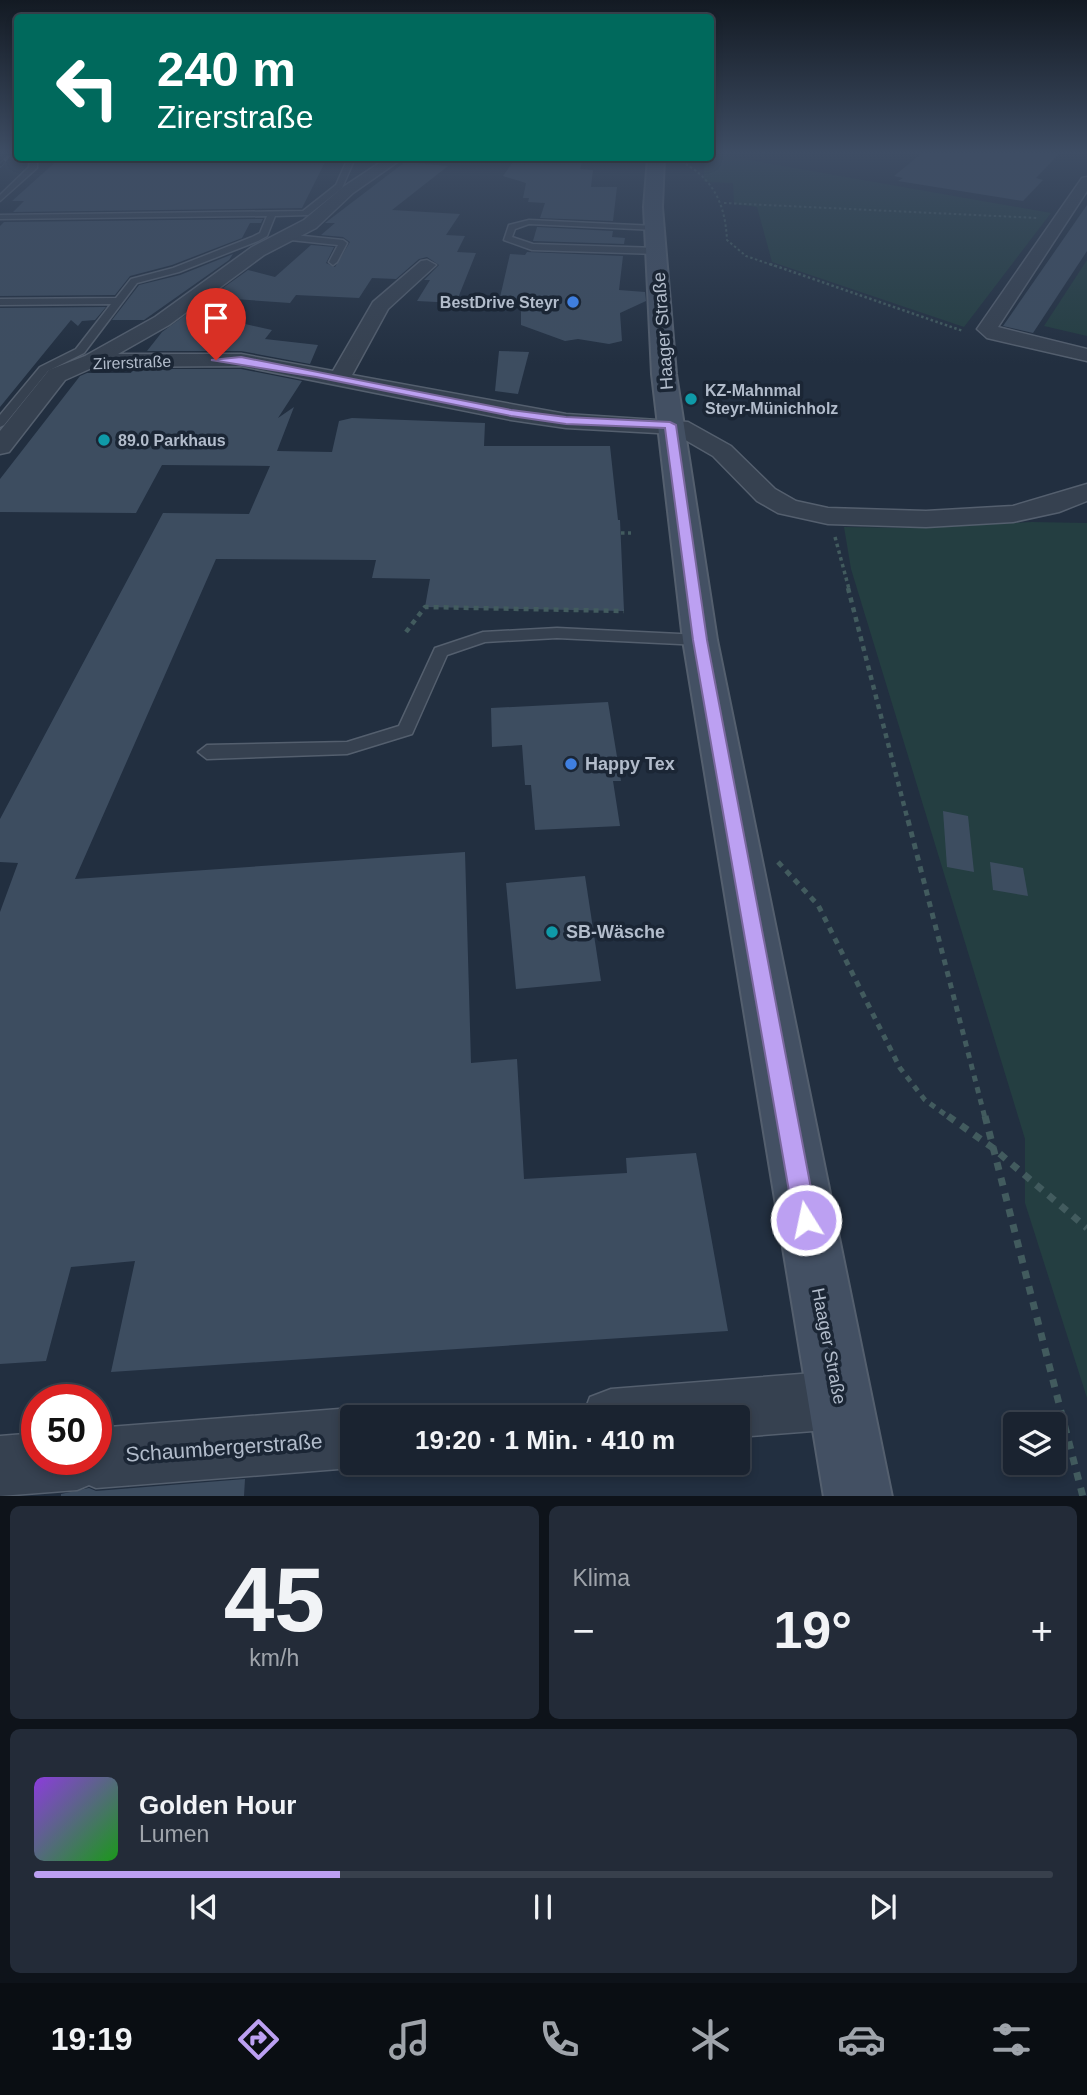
<!DOCTYPE html>
<html lang="de">
<meta charset="utf-8">
<style>
:root{--surface:#1a2330;--page:#232b38;--text:#f1f3f6;--muted:#9fa4ab;--line:#38404c;--accent:#bca0f2}
body{margin:0;font-family:Arial,sans-serif;background:var(--page);color:var(--text);height:100vh;display:flex;flex-direction:column;font-size:26px;white-space:nowrap}
*{box-sizing:border-box;margin:0}
p{font-size:23px;color:var(--muted)}
.icon{flex:none;width:38px;height:38px;fill:none;stroke:currentColor;stroke-width:2;stroke-linecap:round;stroke-linejoin:round}
.map{position:relative;height:1496px;overflow:hidden}
.panel{display:flex;flex-direction:column;gap:10px;padding:10px;background:#0e131a;flex:1}
.panel>*{flex:none}
.banner{position:absolute;left:14px;top:14px;width:700px;height:147px;border-radius:7px;box-shadow:0 4px 10px #0003,0 0 0 2px var(--line);background:#00695c;color:#fff;overflow:hidden}
.fabs{position:absolute;left:1003px;top:1412px;display:grid;gap:14px}
.fabs a{display:grid;place-items:center;width:63px;height:63px;border-radius:7px;background:var(--surface);box-shadow:0 4px 10px #0003,0 0 0 2px var(--line);font-size:35px}
.speed{position:absolute;left:21px;top:1384px;display:flex;gap:14px;font-size:35px;font-weight:700;text-align:center}
.speed>*{display:grid;place-content:center;width:91px;height:91px;border-radius:50%;background:var(--surface);box-shadow:0 4px 10px #0003,0 0 0 2px var(--line);line-height:1}
.speed .limit{border:10px solid #d22;background:#fff;color:#111}
.pin{position:absolute;display:grid;place-items:center;width:60px;height:60px;color:#fff;margin:-72px -30px;border-radius:50% 50% 50% 0;rotate:-45deg;box-shadow:0 0 7px #0007}
.pin .icon{rotate:45deg}
.me{position:absolute;width:77px;margin:-38px;rotate:350deg;stroke-linejoin:round;filter:drop-shadow(0 0 5px #0008)}
.turn{display:flex;align-items:center;gap:24px;height:147px;padding:0 28px;font-size:32px}
.turn .icon{width:91px;height:91px;stroke-width:2.5}
.turn b{display:block;font-size:49px;line-height:60px}
.big{font-size:52px;font-weight:800;line-height:1.1}
.panel .widget{flex:1;display:flex;flex-direction:column;justify-content:center;gap:10px;min-width:0;padding:0 24px;border-radius:10px;background:var(--page)}
.panel .dial{align-items:center;gap:0}
.dial b{font-size:91px;line-height:1}
.song{display:flex;align-items:center;gap:21px}
.cover{width:84px;height:84px;border-radius:10px;background:linear-gradient(135deg,hsl(270 70% 55%),hsl(120 70% 35%))}
.played{height:7px;border-radius:4px;background:linear-gradient(90deg,var(--accent) 30%,var(--line) 30%)}
.keys{display:flex;justify-content:space-around;direction:ltr}
.heat{display:flex;justify-content:space-between;align-items:center;font-size:38px;direction:ltr}
.panel .tiles{flex:1;display:grid;gap:10px;grid-template-columns:1fr 1fr}
.widget:last-child{grid-column:span 2}
.trip{position:absolute;left:340px;top:1405px;width:410px;height:70px;border-radius:7px;background:var(--surface);box-shadow:0 4px 10px #0003,0 0 0 2px var(--line);font-weight:800;line-height:70px;text-align:center}
.tabs{display:flex;height:112px;justify-content:space-around;align-items:center;background:#0a0e13;color:var(--muted)}
.tabs .icon{width:49px;height:49px}
.tabs .on{color:var(--accent)}
.tabs b{font-size:32px;color:var(--text)}
.map>svg:first-child{display:block}
.green{fill:#243e41}
.building{fill:#3d4d60}
.lines{fill:none;stroke-linecap:round;stroke-linejoin:round}
.service-casing{stroke:#545f6e;stroke-width:3}
.minor-casing{stroke:#545f6e;stroke-width:3}
.secondary-casing{stroke:#545f6e;stroke-width:4}
.path-far5{stroke:#425b5e;stroke-width:2;stroke-dasharray:2.5 2.5;stroke-linecap:butt}
.path-far4{stroke:#425b5e;stroke-width:2.5;stroke-dasharray:2.5 2.5;stroke-linecap:butt}
.path-far3{stroke:#425b5e;stroke-width:3.5;stroke-dasharray:3.5 3.5;stroke-linecap:butt}
.path-far2{stroke:#425b5e;stroke-width:4.5;stroke-dasharray:5 5;stroke-linecap:butt}
.path-far1{stroke:#425b5e;stroke-width:5;stroke-dasharray:6 6;stroke-linecap:butt}
.path{stroke:#425b5e;stroke-width:7;stroke-dasharray:8 8;stroke-linecap:butt}
.service{fill:#364150;fill-rule:evenodd}
.minor{fill:#364150;fill-rule:evenodd}
.secondary{fill:#435063;fill-rule:evenodd}
.rail-casing{stroke:#576577;stroke-width:3.5}
.rail{stroke:#1b2635;stroke-width:2.5;stroke-dasharray:7;stroke-linecap:butt}
.route{fill:#bca0f2;stroke:#7a689d;stroke-width:2}
.shop-dot{fill:#3f7fe0;stroke:#1b2635;stroke-width:2.5}
.culture-dot{fill:#0f9aa8;stroke:#1b2635;stroke-width:2.5}
.labels{text-anchor:middle;stroke-width:7;stroke-linejoin:round;paint-order:stroke}
.far-poi-label{font-size:16px;font-weight:bold;fill:#b2bccb;stroke:#1b2635;text-anchor:start}
.far-street-label{font-size:16px;fill:#b2bccb;stroke:#1b2635}
.street-label{font-size:18px;fill:#b2bccb;stroke:#1b2635}
.poi-label{font-size:18px;font-weight:bold;fill:#b2bccb;stroke:#1b2635;text-anchor:start}
.near-street-label{font-size:21px;fill:#b2bccb;stroke:#1b2635}
</style>
<div class="map">
<svg width="1087" height="1497" viewBox="0 0 1087 1497">
<rect width="100%" height="100%" fill="#222f40"/>
<!-- green -->
<g class="green">
<path d="M 711,154 L 715,154 L 1051,213 L 964,327 L 772,262 L 757,207 L 734,204 L 733,183 L 704,182 L 704,158 L 710,158 Z"/>
<path d="M 1087,260 L 1087,336 L 1044,326 Z"/>
<path d="M 1032,522 L 1087,523 L 1087,1398 L 1025,1203 L 1025,1139 L 851,569 L 844,527 L 913,528 Z"/>
</g>
<!-- building -->
<g class="building">
<path d="M 921,154 L 1059,154 L 1036,178 L 1043,180 L 1023,201 L 898,181 L 903,178 L 894,176 Z"/>
<path d="M 60,158 L 327,158 L 302,208 L 13,212 L 24,201 L 12,201 Z"/>
<path d="M 516,158 L 583,158 L 580,169 L 593,170 L 591,187 L 617,187 L 613,221 L 540,218 L 545,203 L 528,202 L 529,198 L 523,198 L 526,183 L 503,176 Z"/>
<path d="M 405,162 L 448,166 L 392,210 L 460,214 L 446,235 L 465,236 L 457,252 L 476,253 L 456,303 L 417,301 L 430,280 L 424,280 L 439,265 L 427,257 L 419,259 L 396,279 L 372,278 L 359,298 L 296,295 L 290,303 L 235,299 L 232,321 L 272,330 L 265,339 L 318,345 L 310,364 L 241,351 L 147,351 L 162,332 L 248,270 L 275,277 L 311,245 L 334,247 L 326,263 L 335,267 L 350,242 L 343,237 L 321,235 L 335,223 L 325,223 Z"/>
<path d="M 1087,205 L 1087,251 L 1033,333 L 1003,326 Z"/>
<path d="M 263,219 L 261,223 L 250,223 L 242,238 L 172,265 L 130,276 L 115,295 L 0,296 L 0,226 L 4,222 Z"/>
<path d="M 537,227 L 613,231 L 612,237 L 625,238 L 624,244 L 533,241 Z"/>
<path d="M 527,252 L 623,256 L 619,290 L 645,292 L 646,301 L 620,313 L 622,341 L 609,344 L 578,339 L 565,341 L 521,325 L 521,307 L 498,306 L 510,254 L 525,255 Z"/>
<path d="M 233,254 L 229,260 L 144,320 L 112,320 L 139,285 L 180,275 Z"/>
<path d="M 106,307 L 95,320 L 82,321 L 78,326 L 71,320 L 0,407 L 0,308 Z"/>
<path d="M 499,351 L 529,352 L 518,394 L 495,391 Z"/>
<path d="M 133,369 L 241,369 L 302,381 L 278,418 L 294,407 L 277,451 L 332,452 L 339,421 L 352,418 L 485,423 L 484,446 L 610,446 L 618,520 L 620,520 L 624,611 L 425,607 L 430,579 L 372,578 L 376,560 L 216,559 L 75,879 L 465,852 L 471,1063 L 517,1059 L 524,1179 L 627,1173 L 626,1158 L 696,1153 L 728,1331 L 111,1372 L 135,1261 L 71,1267 L 46,1361 L 0,1364 L 0,912 L 18,863 L 0,862 L 0,819 L 163,513 L 249,514 L 270,466 L 162,465 L 136,513 L 0,512 L 0,479 L 80,376 L 87,373 L 131,373 Z"/>
<path d="M 608,702 L 621,781 L 613,781 L 620,826 L 535,830 L 531,785 L 525,785 L 522,745 L 492,747 L 491,708 Z"/>
<path d="M 943,811 L 968,816 L 974,872 L 947,867 Z"/>
<path d="M 990,862 L 1023,868 L 1028,896 L 993,890 Z"/>
<path d="M 585,876 L 601,981 L 516,989 L 506,883 Z"/>
<path d="M 245,1479 L 244,1496 L 61,1496 L 61,1494 L 89,1488 L 96,1491 Z"/>
</g>
<g class="lines">
<!-- service casing -->
<g class="service-casing">
<g id="service">
<path d="M 30,158 L 37,158 L 37,168 L 0,201 L 0,195 L 29,167 Z"/>
<path d="M 348,158 L 355,158 L 342,188 L 308,215 L 275,216 L 267,236 L 258,241 L 179,272 L 137,283 L 84,353 L 48,371 L 4,425 L 0,427 L 0,415 L 40,367 L 76,349 L 111,304 L 0,305 L 0,299 L 116,298 L 131,279 L 173,268 L 252,237 L 260,233 L 267,216 L 0,219 L 0,215 L 303,211 L 336,185 Z"/>
<path d="M 529,220 L 656,226 L 660,228 L 656,230 L 529,224 L 515,229 L 512,237 L 533,244 L 658,248 L 662,251 L 658,254 L 532,250 L 504,240 L 509,225 Z"/>
<path d="M 284,234 L 343,240 L 347,243 L 337,262 L 333,265 L 329,262 L 338,245 L 281,239 Z"/>
<path d="M 557,628 L 700,635 L 708,640 L 700,645 L 557,638 L 485,642 L 447,655 L 412,734 L 347,754 L 207,759 L 198,752 L 207,745 L 347,742 L 399,726 L 435,648 L 483,632 Z"/>
</g>
</g>
<!-- minor casing -->
<g class="minor-casing">
<g id="minor">
<path d="M 387,158 L 403,158 L 353,193 L 316,228 L 264,255 L 169,325 L 118,354 L 241,354 L 333,371 L 373,302 L 421,261 L 427,260 L 436,265 L 388,309 L 352,375 L 566,414 L 688,422 L 731,446 L 775,489 L 796,501 L 828,508 L 926,511 L 1013,506 L 1087,484 L 1087,501 L 1059,512 L 1013,522 L 926,527 L 828,524 L 778,513 L 757,501 L 713,456 L 675,434 L 566,428 L 511,420 L 241,366 L 94,367 L 65,380 L 9,452 L 0,454 L 0,431 L 49,370 L 85,356 L 155,317 L 252,247 L 304,220 L 343,187 Z"/>
<path d="M 1087,177 L 1087,191 L 998,327 L 1087,349 L 1087,361 L 987,338 L 977,329 L 1082,178 Z"/>
<path d="M 839,1371 L 860,1379 L 868,1400 L 860,1421 L 839,1429 L 737,1437 L 737,1418 L 582,1418 L 590,1397 L 611,1389 Z"/>
<path d="M 352,1408 L 373,1418 L 352,1418 L 352,1463 L 363,1463 L 352,1468 L 96,1488 L 89,1485 L 77,1490 L 0,1496 L 0,1436 L 37,1433 L 37,1460 L 96,1460 L 96,1428 Z"/>
</g>
</g>
<!-- secondary casing -->
<g class="secondary-casing">
<path id="secondary" d="M 648,158 L 664,158 L 662,207 L 676,374 L 717,640 L 892,1497 L 824,1497 L 683,640 L 652,374 L 644,207 Z"/>
</g>
<!-- path-far5 -->
<g class="path-far5">
<path d="M 677,159 C 712,177 725,201 727,240 L 746,256 L 775,266"/>
<path d="M 724,203 L 1038,218"/>
</g>
<!-- path-far4 -->
<path class="path-far4" d="M 770,264 L 963,331"/>
<!-- path-far3 -->
<g class="path-far3">
<path d="M 621,533 L 631,533"/>
<path d="M 835,537 L 849,589"/>
</g>
<!-- path-far2 -->
<g class="path-far2">
<path d="M 848,588 L 908,821"/>
<path d="M 406,632 L 425,607 L 624,611"/>
</g>
<!-- path-far1 -->
<g class="path-far1">
<path d="M 908,820 L 985,1118"/>
<path d="M 778,862 L 818,905 L 900,1068 L 925,1100 L 950,1118"/>
</g>
<!-- path -->
<g class="path">
<path d="M 948,1116 L 993,1148 L 1087,1228"/>
<path d="M 985,1116 L 1083,1497"/>
</g>
<!-- service -->
<use href="#service" class="service"/>
<!-- minor -->
<use href="#minor" class="minor"/>
<!-- secondary -->
<use href="#secondary" class="secondary"/>
<!-- rail casing -->
<g class="rail-casing">
<path id="rail" d="M 0,166 L 10,154"/>
</g>
<!-- rail -->
<use href="#rail" class="rail"/>
</g>
<!-- sky -->
<linearGradient id="sky" x2="0" y2="1"><stop stop-color="#131a23"/><stop offset="0.42" stop-color="#3e4d64"/><stop offset="1" stop-color="#3e4d64" stop-opacity="0"/></linearGradient>
<rect width="1087" height="364" fill="url(#sky)"/>
<!-- route -->
<path class="route" d="M 241,357 L 511,410 L 566,417 L 670,422 L 676,425 L 707,640 L 817,1220 L 814,1229 L 806,1232 L 797,1229 L 794,1220 L 693,640 L 665,428 L 566,424 L 511,416 L 316,377 L 211,360 Z"/>
<!-- markers -->
<g class="shop-dot">
<circle cx="573" cy="302" r="7"/>
<circle cx="571" cy="764" r="7"/>
</g>
<g class="culture-dot">
<circle cx="691" cy="399" r="7"/>
<circle cx="104" cy="440" r="7"/>
<circle cx="552" cy="932" r="7"/>
</g>
<g class="labels">
<!-- far-poi labels -->
<g class="far-poi-label">
<text x="559" y="308" text-anchor="end">BestDrive Steyr</text>
<text x="705" y="396">KZ-Mahnmal<tspan x="705" dy="18">Steyr-Münichholz</tspan></text>
<text x="118" y="446">89.0 Parkhaus</text>
</g>
<!-- far-street labels -->
<g class="far-street-label">
<text transform="translate(132 362) rotate(-2)" y="6">Zirerstraße</text>
</g>
<!-- street labels -->
<g class="street-label">
<text transform="translate(663 331) rotate(-94)" y="6">Haager Straße</text>
<text transform="translate(829 1346) rotate(79)" y="6">Haager Straße</text>
</g>
<!-- poi labels -->
<g class="poi-label">
<text x="585" y="770">Happy Tex</text>
<text x="566" y="938">SB-Wäsche</text>
</g>
<!-- near-street labels -->
<g class="near-street-label">
<text transform="translate(224 1448) rotate(-4)" y="7">Schaumbergerstraße</text>
</g>
</g>
</svg>
<div class="fabs">
<a><svg class="icon" aria-label="layers" viewBox="0 0 24 24"><path d="M12 4l9 5-9 5-9-5zM3 14l9 5 9-5"/></svg></a>
</div>
<div class="speed"><div class="limit">50</div></div>
<div class="pin" style="left:216px;top:360px;background:#d93025"><svg class="icon" aria-label="arrive" viewBox="0 0 24 24"><path d="M6 21V4h12l-3 4 3 4H6"/></svg></div>
<svg class="me" style="left:806px;top:1220px" viewBox="-20 -20 40 40"><circle r="17" fill="#bca0f2" stroke="#fff" stroke-width="3"/><path d="M0-11L8 9 0 5-8 9z" fill="#fff"/></svg>
<div class="trip">19:20 · 1 Min. · 410 m</div>
<div class="banner">
<div class="turn"><svg class="icon" aria-label="left" viewBox="0 0 24 24"><path d="M17 20v-9H6M10 6l-5 5 5 5"/></svg><div><b>240 m</b>Zirerstraße</div></div>
</div>
</div>
<section class="panel">
<div class="tiles">
<div class="widget dial"><b>45</b><p>km/h</p></div>
<div class="widget"><p>Klima</p>
<div class="heat"><a>−</a><b class="big">19°</b><a>+</a></div>
</div>
<div class="widget">
<div class="song"><i class="cover"></i><div><b>Golden Hour</b><p>Lumen</p></div></div>
<div class="played"></div>
<div class="keys"><svg class="icon" aria-label="previous" viewBox="0 0 24 24"><path d="M18 5L8 12l10 7zM5 5v14"/></svg><svg class="icon" aria-label="pause" viewBox="0 0 24 24"><path d="M8 5v14M16 5v14"/></svg><svg class="icon" aria-label="next" viewBox="0 0 24 24"><path d="M6 5l10 7-10 7zM19 5v14"/></svg></div>
</div>
</div>
</section>
<nav class="tabs">
<b>19:19</b>
<svg class="icon on" aria-label="directions" viewBox="0 0 24 24"><path d="M12 3l9 9-9 9-9-9zM9 14v-3h6M13 9l2 2-2 2"/></svg>
<svg class="icon" aria-label="music" viewBox="0 0 24 24"><path d="M9 18V5l10-2v13"/><circle cx="6" cy="18" r="3"/><circle cx="16" cy="16" r="3"/></svg>
<svg class="icon" aria-label="phone" viewBox="0 0 24 24"><path d="M5 4h4l2 5-3 2q2 4 5 5l2-3 5 2v4C11 20 4 13 5 4z"/></svg>
<svg class="icon" aria-label="climate" viewBox="0 0 24 24"><path d="M12 3v18M4 7l16 10M4 17L20 7"/></svg>
<svg class="icon" aria-label="car" viewBox="0 0 24 24"><path d="M5 17H2v-5l4-1 3-4h7l3 4 3 1v5h-3M9 17h6M6 11h13"/><circle cx="7" cy="17" r="2"/><circle cx="17" cy="17" r="2"/></svg>
<svg class="icon" aria-label="filters" viewBox="0 0 24 24"><path d="M4 7h16M4 17h16"/><circle cx="9" cy="7" r="2"/><circle cx="15" cy="17" r="2"/></svg>
</nav>
